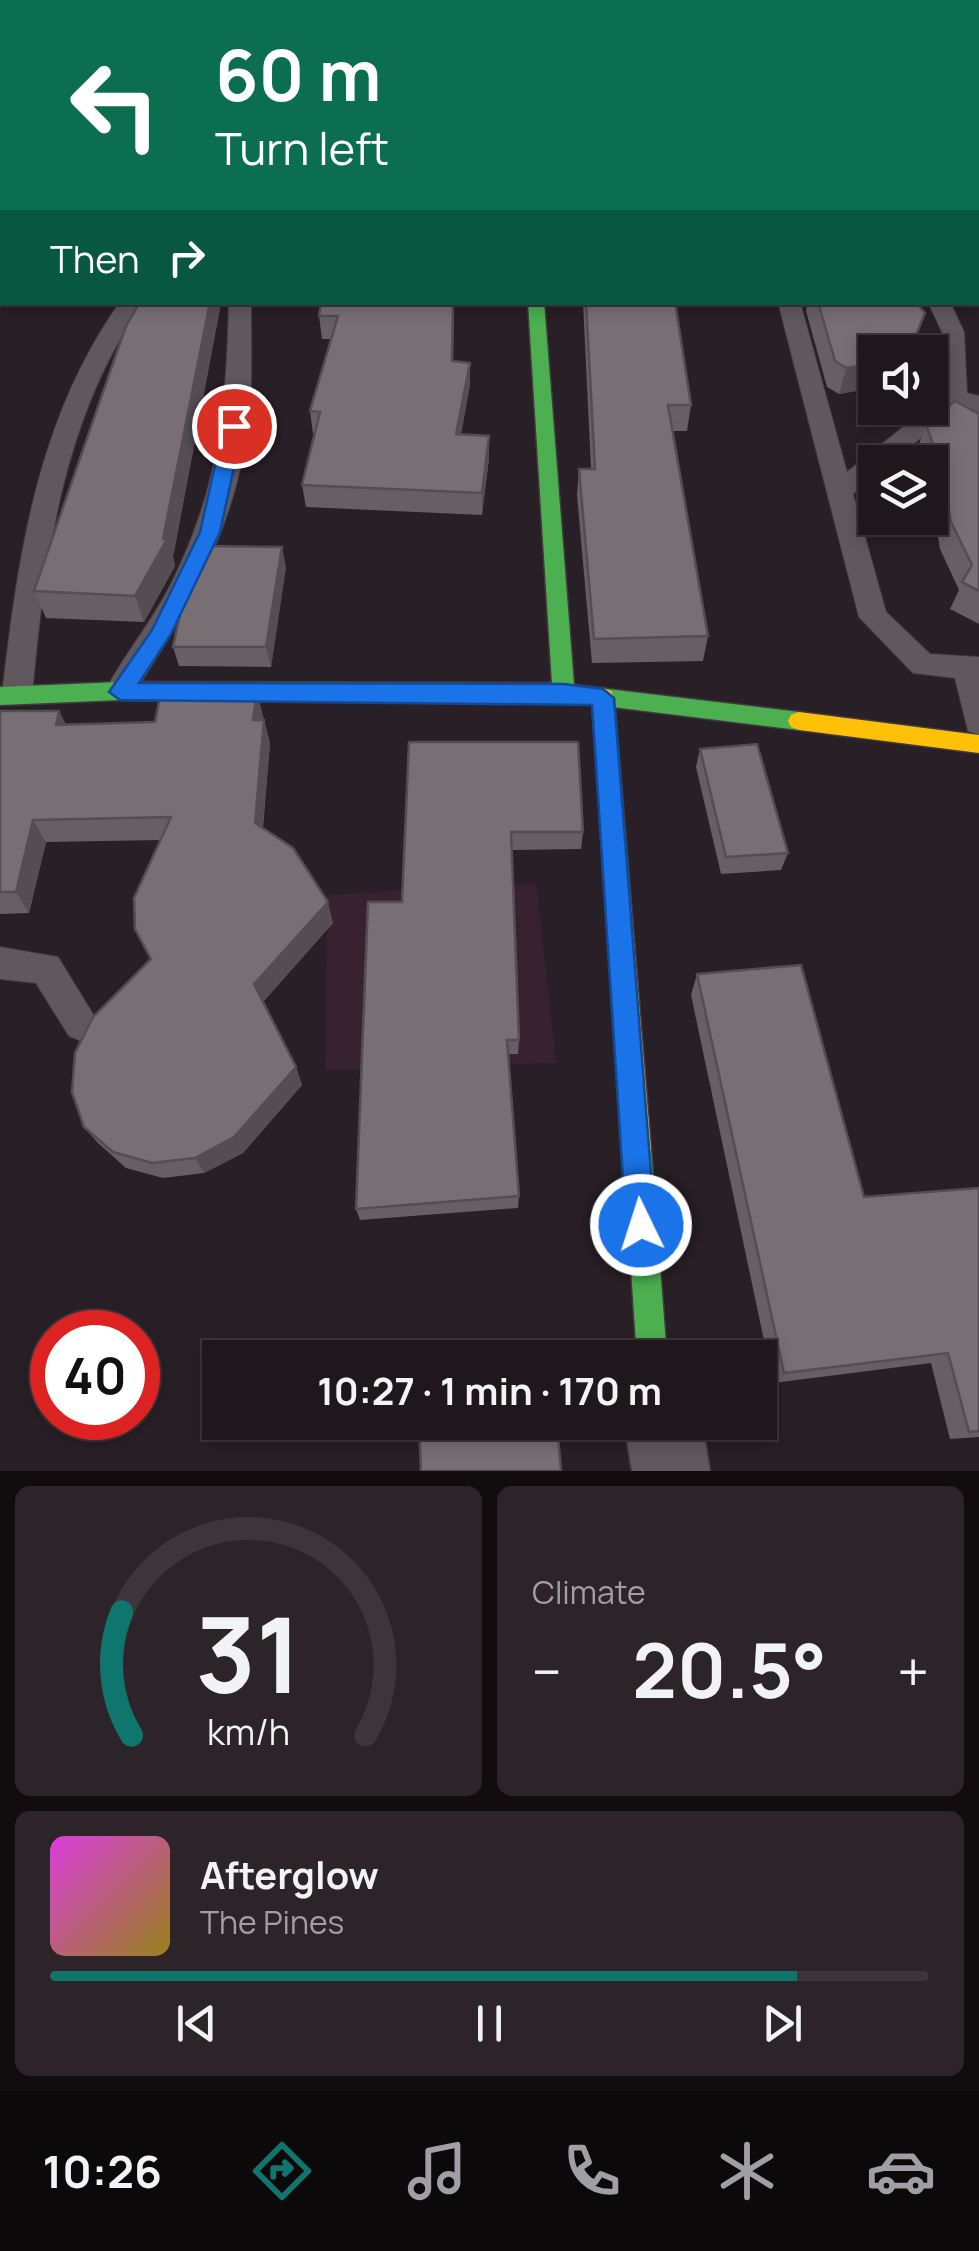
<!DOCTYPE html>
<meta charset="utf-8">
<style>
:root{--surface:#1f171c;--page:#2c2429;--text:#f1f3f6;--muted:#a19fa3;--line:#3c363b;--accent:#0f766e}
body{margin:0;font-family:Manrope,sans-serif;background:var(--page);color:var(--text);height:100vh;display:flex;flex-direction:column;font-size:38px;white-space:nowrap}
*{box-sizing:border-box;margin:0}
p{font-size:32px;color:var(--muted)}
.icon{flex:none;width:55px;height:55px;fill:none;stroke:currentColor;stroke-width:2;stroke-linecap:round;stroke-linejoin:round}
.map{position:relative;height:1471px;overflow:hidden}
.details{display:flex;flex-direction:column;gap:15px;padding:15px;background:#110d0f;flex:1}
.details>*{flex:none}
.hud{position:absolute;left:0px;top:0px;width:980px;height:305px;box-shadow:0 5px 15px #0003,0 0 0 2px var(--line);background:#0b6e4f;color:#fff;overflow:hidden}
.fabs{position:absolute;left:858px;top:335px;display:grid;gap:20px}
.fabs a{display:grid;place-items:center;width:90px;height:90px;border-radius:0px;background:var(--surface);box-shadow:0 5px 15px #0003,0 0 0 2px var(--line);font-size:50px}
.speed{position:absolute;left:30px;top:1310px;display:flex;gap:20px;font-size:50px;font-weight:700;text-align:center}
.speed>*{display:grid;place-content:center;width:130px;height:130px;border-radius:50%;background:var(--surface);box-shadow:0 5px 15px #0003,0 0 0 2px var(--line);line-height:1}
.speed .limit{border:15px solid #d22;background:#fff;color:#111}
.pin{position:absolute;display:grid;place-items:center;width:85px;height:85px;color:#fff;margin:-42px;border:5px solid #fff;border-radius:50%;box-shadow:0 2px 10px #0007}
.me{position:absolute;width:110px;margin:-55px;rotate:356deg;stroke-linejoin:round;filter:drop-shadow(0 0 8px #0008)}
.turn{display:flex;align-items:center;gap:35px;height:210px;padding:0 50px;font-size:45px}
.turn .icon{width:130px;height:130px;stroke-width:2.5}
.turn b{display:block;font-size:70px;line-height:85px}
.then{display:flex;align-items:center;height:95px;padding:0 50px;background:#0003;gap:20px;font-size:38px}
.big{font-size:75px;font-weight:700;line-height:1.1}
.details .card{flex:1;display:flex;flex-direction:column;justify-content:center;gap:15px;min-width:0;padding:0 35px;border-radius:15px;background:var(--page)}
.details .dial{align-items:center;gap:0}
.dial svg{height:260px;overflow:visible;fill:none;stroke:var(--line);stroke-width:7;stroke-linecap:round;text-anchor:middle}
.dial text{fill:var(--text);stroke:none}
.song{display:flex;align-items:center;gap:30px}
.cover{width:120px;height:120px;border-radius:15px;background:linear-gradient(135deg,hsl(300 70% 55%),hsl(50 70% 35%))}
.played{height:10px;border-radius:5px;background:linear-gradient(90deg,var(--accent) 85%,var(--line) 85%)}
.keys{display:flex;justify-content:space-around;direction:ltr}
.heat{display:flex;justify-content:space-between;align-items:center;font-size:55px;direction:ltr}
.details .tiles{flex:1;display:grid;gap:15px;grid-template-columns:1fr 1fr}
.card:last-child{grid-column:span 2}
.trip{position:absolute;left:202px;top:1340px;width:575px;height:100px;border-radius:0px;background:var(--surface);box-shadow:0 5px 15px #0003,0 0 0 2px var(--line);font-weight:700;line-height:100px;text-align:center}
.dock{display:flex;height:160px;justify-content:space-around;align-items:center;background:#0c090b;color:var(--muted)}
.dock .icon{width:70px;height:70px}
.dock .on{color:var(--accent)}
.dock b{font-size:45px;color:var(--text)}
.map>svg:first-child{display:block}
.built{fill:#382230}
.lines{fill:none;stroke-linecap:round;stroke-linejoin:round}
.stream{fill:#6d2c5a;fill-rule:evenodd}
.lane-casing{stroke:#423a40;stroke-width:2}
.street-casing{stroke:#423a40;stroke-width:3}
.fast-casing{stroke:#423a40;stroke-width:3}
.slow-casing{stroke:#423a40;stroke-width:3}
.lane{fill:#60585d;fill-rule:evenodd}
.street{fill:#60585d;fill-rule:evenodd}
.fast{fill:#4caf50;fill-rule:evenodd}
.slow{fill:#ffc107;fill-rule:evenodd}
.wall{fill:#675f65}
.shaded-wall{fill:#544e52}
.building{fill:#786f75;stroke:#544e52;stroke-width:2.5}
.route{fill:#1a73e8;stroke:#114b97;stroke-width:2.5}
</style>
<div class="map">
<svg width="979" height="1471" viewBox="0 0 979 1471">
<rect width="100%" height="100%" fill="#291f26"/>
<!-- built -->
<path class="built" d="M 536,883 L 556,1063 L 326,1070 L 327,895 Z"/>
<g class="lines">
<!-- stream -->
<path class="stream" d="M 2,298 L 2,302 L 8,302 L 0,308 Z"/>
<!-- lane casing -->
<g class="lane-casing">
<g id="lane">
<path d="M 649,0 L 707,0 L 709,2 L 650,2 Z"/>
<path d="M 120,302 L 143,302 C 62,420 45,556 32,695 L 27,703 L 7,703 L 2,695 C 18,556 37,419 120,302 Z"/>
<path d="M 229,302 L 251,302 C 251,346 253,390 247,433 C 233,531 184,618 130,699 L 110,699 L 105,691 C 124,655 151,623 170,586 C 220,486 226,411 229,302 Z"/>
<path d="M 778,302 L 800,302 L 847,472 L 943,395 L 942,332 L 928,302 L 950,302 L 964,332 L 967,393 L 979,396 L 979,412 L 959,407 L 891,462 L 875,462 L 875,476 L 853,494 L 886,612 L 930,654 L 979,657 L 979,735 L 968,731 L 955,678 L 913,673 L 859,617 Z"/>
<path d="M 0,947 L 58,957 L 99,1024 L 93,1036 L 81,1041 L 69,1036 L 36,983 L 0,979 Z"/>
</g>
</g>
<!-- street casing -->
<g class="street-casing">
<path id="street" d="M 624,1422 L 702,1422 L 710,1471 L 632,1471 Z"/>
</g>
<!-- fast casing -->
<g class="fast-casing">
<g id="fast">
<path d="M 528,302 L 544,302 L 574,685 L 799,712 L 807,715 L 810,721 L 807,727 L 799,730 L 564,701 L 120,700 L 0,705 L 0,687 L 120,682 L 552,683 Z"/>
<path d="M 637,1135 L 647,1139 L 651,1149 L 667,1358 L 637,1358 L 623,1149 L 627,1139 Z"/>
</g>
</g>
<!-- slow casing -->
<g class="slow-casing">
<g id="slow">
<path d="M 603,688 L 611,691 L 614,697 L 651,1149 L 647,1159 L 637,1163 L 627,1159 L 623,1149 L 592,697 L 595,691 Z"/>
<path d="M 799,712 L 979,735 L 979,753 L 799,730 L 791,727 L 788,721 L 791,715 Z"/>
</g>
</g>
<!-- lane -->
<use href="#lane" class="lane"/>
<!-- street -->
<use href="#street" class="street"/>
<!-- fast -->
<use href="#fast" class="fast"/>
<!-- slow -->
<use href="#slow" class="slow"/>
</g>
<!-- wall -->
<g class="wall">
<path d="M 738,0 L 891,0 L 891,2 L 748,2 Z"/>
<path d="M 454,302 L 453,361 L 470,363 L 470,385 L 461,434 L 489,436 L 489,458 L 482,515 L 306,507 L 302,485 L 314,434 L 313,434 L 310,411 L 332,339 L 322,339 L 319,316 Z"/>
<path d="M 583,302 L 675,302 L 691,405 L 687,431 L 672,431 L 708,636 L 703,661 L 592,663 L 577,495 L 579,469 L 591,469 Z"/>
<path d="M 808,302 L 916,302 L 918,336 L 943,358 L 934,384 L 875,352 L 875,398 L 856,391 L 839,394 L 827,387 L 806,311 Z"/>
<path d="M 220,308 L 173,557 L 175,566 L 144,622 L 46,618 L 34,591 Z"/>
<path d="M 979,414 L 979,624 L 950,609 L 959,590 L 940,549 L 930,491 L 930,462 L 920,462 L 916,452 L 926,425 Z"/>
<path d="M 286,567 L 271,667 L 179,666 L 173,647 L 179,617 L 175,604 Z"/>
<path d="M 257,693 L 270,743 L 263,828 L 333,923 L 263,1002 L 296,1067 L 302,1085 L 243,1153 L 204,1173 L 163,1178 L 126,1168 L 98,1143 L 84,1127 L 151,959 L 161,840 L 46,842 L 29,913 L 0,914 L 0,711 L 66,724 L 155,722 Z"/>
<path d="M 409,742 L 583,832 L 581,849 L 512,850 L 519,1040 L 518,1054 L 508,1054 L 519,1196 L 518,1208 L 360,1220 L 356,1209 L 402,902 Z"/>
<path d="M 700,749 L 788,853 L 781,870 L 721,874 L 696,767 Z"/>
<path d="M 697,974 L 864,1197 L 979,1188 L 979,1437 L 950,1439 L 931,1363 L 773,1383 L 691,995 Z"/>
</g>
<!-- shaded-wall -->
<g class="shaded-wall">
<path d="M 2,224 L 2,247 L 0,248 L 0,225 Z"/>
<path d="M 210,302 L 219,302 L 220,308 L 173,557 L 175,566 L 144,622 L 135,596 L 163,539 Z"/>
<path d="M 943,358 L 934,384 L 930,387 L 930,366 Z"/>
<path d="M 470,363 L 470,385 L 456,456 L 456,434 Z"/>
<path d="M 864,365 L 856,391 L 839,394 L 846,368 Z"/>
<path d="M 489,436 L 489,458 L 482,515 L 482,493 Z"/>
<path d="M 282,547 L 286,567 L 271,667 L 266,647 Z"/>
<path d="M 257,693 L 263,717 L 259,744 L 253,720 Z"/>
<path d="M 59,711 L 71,734 L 56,725 Z"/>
<path d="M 264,720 L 270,743 L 261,845 L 255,823 Z"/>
<path d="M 33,820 L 46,842 L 29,913 L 16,892 Z"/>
<path d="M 328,902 L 333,923 L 261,1004 L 254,984 Z"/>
<path d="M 296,1067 L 302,1085 L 243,1153 L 204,1173 L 195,1158 Z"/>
</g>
<!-- building -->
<g class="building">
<path d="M 44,0 L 134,0 L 133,2 L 193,1 L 193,2 L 43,2 Z"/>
<path d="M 590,0 L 641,0 L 641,2 L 586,2 Z"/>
<path d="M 842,0 L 891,0 L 891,2 L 852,2 Z"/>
<path d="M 2,86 L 2,224 L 0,225 L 0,92 Z"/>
<path d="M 140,302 L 210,302 L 163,539 L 167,539 L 135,596 L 34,591 L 126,326 Z"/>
<path d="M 321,302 L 453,302 L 452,361 L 470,363 L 456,434 L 489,436 L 482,493 L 302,485 L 320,412 L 310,411 L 338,316 L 319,316 Z"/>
<path d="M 586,302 L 675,302 L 691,405 L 668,405 L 708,636 L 594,639 L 579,469 L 595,469 Z"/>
<path d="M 818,302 L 916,302 L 925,313 L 916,335 L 943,358 L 930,366 L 930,352 L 875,352 L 875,369 L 864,365 L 846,368 L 835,361 Z"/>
<path d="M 955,401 L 979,414 L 979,591 L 962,582 L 972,565 L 951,522 L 942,468 L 926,425 Z"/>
<path d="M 205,546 L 282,547 L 266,647 L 173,647 L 182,604 L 175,604 Z"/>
<path d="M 161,692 L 257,693 L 253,720 L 264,720 L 255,823 L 293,848 L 328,902 L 254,984 L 296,1067 L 234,1137 L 195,1158 L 152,1163 L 113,1152 L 84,1127 L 72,1092 L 75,1053 L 93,1017 L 151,959 L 135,929 L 134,898 L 171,817 L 33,820 L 16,892 L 0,892 L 0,711 L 59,711 L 56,725 L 155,722 Z"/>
<path d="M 409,742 L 578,742 L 583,832 L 511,832 L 519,1040 L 507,1040 L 519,1196 L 356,1209 L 368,902 L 402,902 Z"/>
<path d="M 757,744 L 788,853 L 726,857 L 700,749 Z"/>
<path d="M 801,965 L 864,1197 L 979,1188 L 979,1431 L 969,1432 L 948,1353 L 784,1373 L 697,974 Z"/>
<path d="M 419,1422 L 557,1422 L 561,1471 L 421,1471 Z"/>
</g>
<!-- route -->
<path class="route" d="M 234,419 L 243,426 L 220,532 L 171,634 L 139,683 L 564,684 L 603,689 L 614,698 L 655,1225 L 651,1235 L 641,1240 L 630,1235 L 626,1225 L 592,705 L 120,700 L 109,692 L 152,630 L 200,532 L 224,426 Z"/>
</svg>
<div class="fabs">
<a><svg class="icon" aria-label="sound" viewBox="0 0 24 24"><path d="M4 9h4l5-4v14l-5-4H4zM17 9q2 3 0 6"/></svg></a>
<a><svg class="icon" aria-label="layers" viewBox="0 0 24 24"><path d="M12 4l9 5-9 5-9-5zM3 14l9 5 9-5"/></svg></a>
</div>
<div class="speed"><div class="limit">40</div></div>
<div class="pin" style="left:234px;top:426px;background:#d93025"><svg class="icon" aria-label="arrive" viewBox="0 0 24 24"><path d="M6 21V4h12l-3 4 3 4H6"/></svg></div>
<svg class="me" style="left:641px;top:1225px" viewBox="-20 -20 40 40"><circle r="17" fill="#1a73e8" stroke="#fff" stroke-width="3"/><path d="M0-11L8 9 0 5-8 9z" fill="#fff"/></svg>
<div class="trip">10:27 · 1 min · 170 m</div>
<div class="hud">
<div class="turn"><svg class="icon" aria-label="left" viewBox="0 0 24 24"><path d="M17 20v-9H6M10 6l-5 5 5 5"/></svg><div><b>60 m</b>Turn left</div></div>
<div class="then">Then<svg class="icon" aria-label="right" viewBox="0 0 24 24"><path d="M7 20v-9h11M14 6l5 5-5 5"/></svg></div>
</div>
</div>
<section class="details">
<div class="tiles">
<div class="card dial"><svg viewBox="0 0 100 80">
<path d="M14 69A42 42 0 1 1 86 69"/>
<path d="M14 69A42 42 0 0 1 11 31" stroke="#0f766e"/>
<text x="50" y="56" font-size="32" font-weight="700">31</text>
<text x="50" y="72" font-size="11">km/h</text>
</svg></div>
<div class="card"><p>Climate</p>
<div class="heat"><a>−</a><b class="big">20.5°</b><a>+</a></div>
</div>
<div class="card">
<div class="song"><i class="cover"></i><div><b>Afterglow</b><p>The Pines</p></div></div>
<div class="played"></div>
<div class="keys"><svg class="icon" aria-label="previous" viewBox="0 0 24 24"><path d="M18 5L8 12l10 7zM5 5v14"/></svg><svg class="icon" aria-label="pause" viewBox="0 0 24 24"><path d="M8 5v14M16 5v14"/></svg><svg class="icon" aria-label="next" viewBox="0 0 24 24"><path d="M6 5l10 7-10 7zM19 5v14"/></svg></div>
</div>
</div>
</section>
<nav class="dock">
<b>10:26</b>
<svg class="icon on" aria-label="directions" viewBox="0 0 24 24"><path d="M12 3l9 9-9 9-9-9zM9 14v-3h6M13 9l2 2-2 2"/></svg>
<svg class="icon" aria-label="music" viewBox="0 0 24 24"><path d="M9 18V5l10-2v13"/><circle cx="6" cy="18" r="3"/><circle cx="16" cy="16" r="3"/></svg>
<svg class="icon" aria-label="phone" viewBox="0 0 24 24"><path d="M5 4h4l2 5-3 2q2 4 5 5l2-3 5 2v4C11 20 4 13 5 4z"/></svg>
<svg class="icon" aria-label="climate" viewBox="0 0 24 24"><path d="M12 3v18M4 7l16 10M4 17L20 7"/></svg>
<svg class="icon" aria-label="car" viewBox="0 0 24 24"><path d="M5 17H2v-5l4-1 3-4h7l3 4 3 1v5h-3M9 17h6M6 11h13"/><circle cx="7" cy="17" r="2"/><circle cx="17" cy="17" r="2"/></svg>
</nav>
